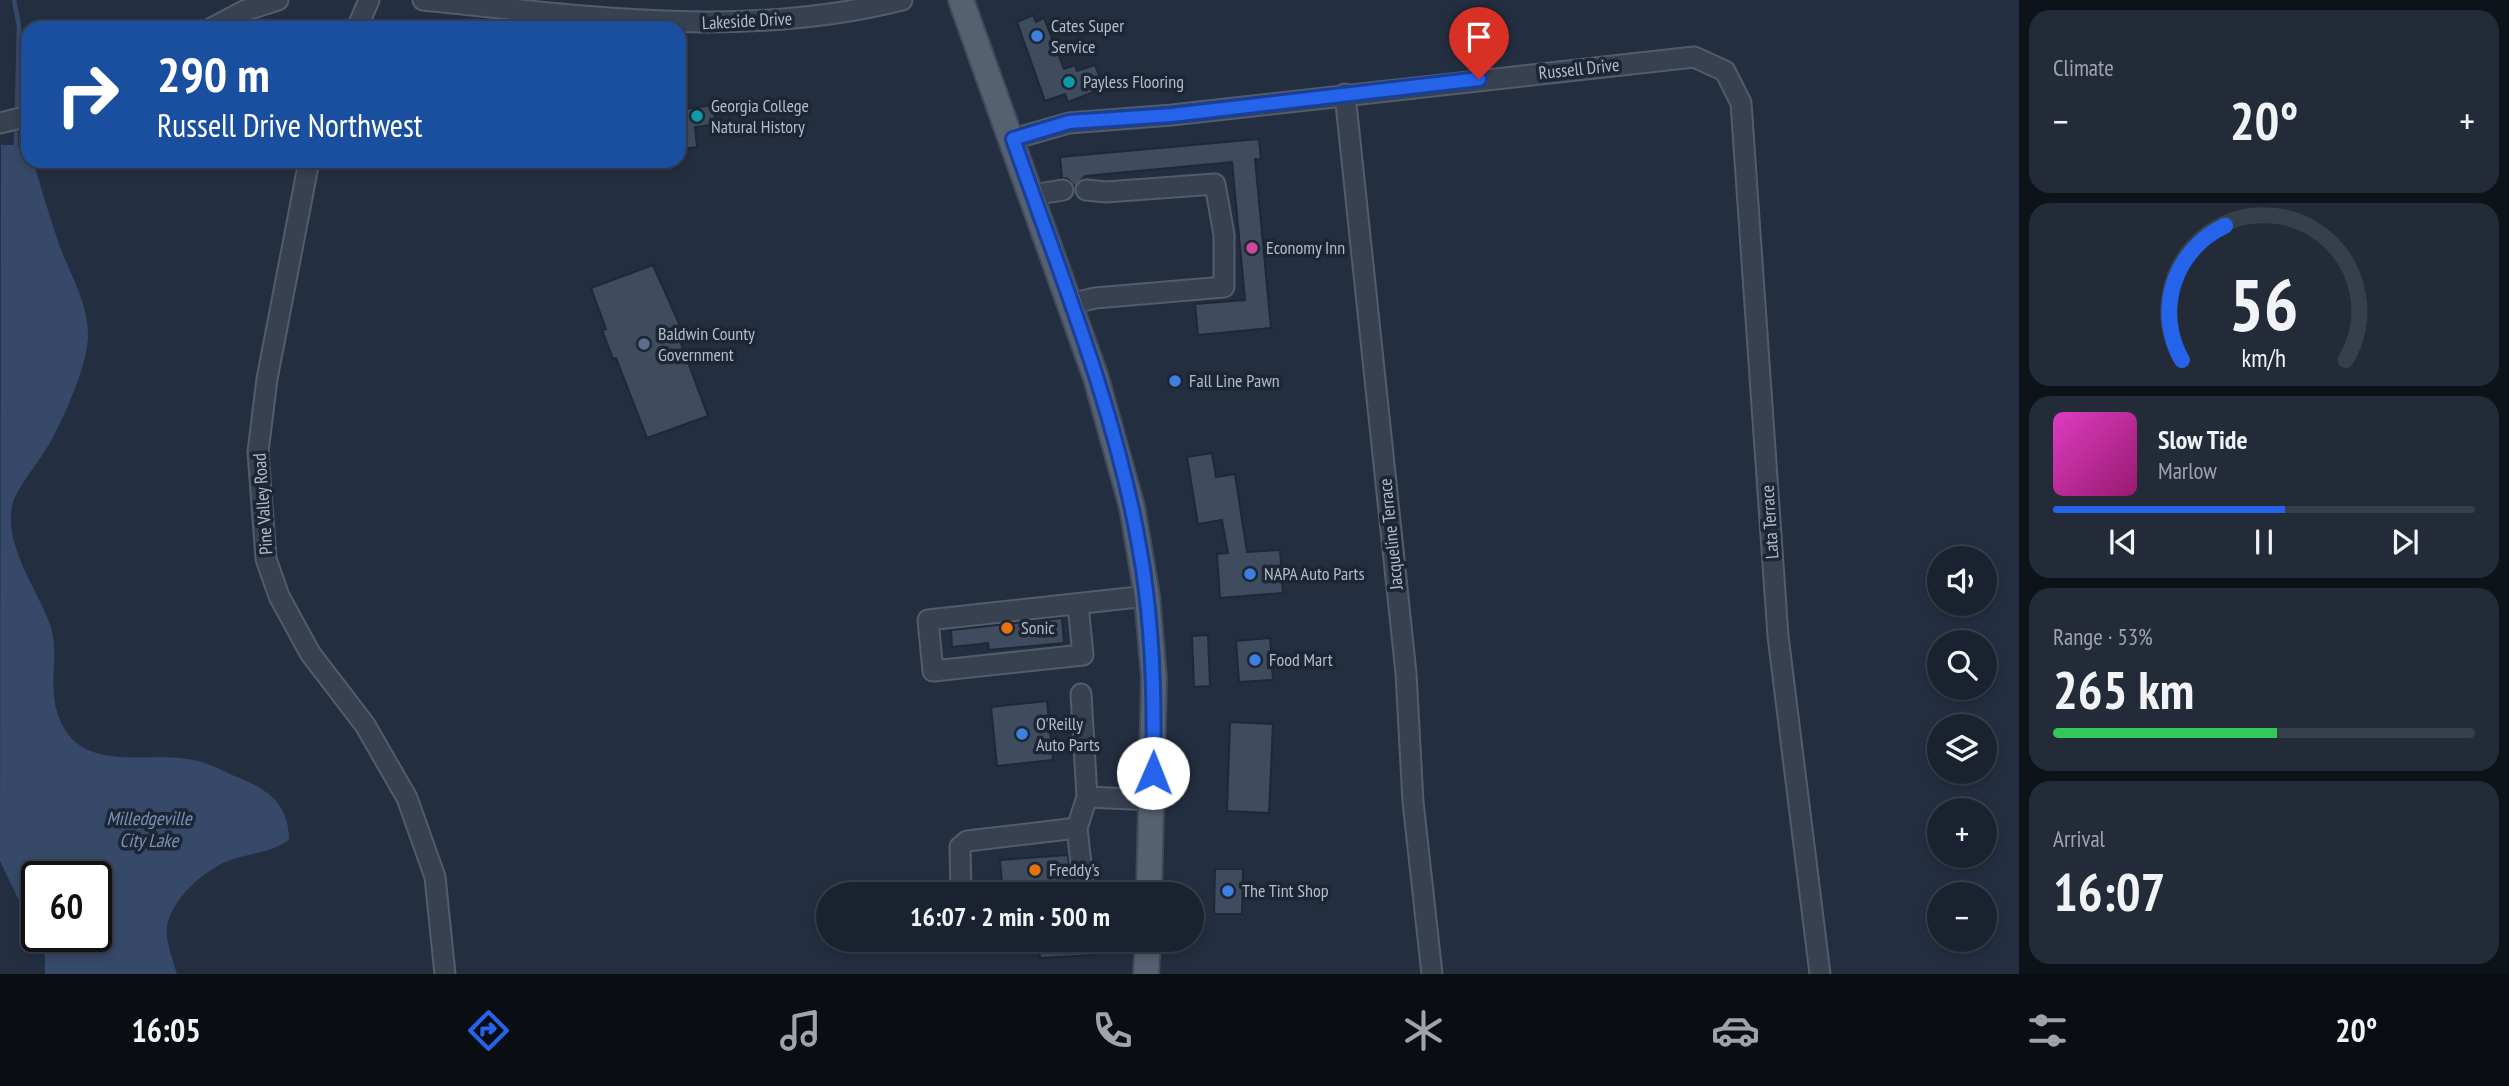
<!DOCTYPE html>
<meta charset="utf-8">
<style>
:root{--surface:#1a2230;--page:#232a38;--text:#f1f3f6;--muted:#9fa4ab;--line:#383f4c;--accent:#2563eb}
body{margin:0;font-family:"PT Sans Narrow",sans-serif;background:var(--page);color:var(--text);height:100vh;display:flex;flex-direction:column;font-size:26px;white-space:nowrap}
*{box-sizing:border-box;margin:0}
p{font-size:23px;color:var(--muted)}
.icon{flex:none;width:38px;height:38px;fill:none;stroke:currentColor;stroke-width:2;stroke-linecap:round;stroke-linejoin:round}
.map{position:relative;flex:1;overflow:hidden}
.drawer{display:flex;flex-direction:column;gap:10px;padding:10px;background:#0e131a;width:490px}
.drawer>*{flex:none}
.hud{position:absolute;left:21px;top:21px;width:665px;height:147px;border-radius:21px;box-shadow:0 4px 10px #0003,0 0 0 2px var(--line);background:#1a4fa0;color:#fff;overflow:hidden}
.tools{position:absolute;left:1927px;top:546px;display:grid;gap:14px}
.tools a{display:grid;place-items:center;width:70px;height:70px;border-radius:50%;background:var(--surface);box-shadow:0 4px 10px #0003,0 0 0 2px var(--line);font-size:35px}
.speed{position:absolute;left:21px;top:861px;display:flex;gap:14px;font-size:35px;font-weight:700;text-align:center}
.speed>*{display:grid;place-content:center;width:91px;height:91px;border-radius:50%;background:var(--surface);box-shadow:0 4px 10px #0003,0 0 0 2px var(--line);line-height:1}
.speed .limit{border:4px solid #111;border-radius:10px;background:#fff;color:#111}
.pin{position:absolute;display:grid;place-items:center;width:60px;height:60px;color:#fff;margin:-72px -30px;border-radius:50% 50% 50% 0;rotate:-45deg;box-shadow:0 0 7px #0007}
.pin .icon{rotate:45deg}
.me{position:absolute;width:77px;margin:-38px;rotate:1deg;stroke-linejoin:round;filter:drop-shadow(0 0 5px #0008)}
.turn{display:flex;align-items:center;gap:24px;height:147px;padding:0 21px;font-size:32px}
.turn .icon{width:91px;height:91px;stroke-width:2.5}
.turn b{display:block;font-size:49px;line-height:60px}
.big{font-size:52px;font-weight:700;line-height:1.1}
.drawer .card{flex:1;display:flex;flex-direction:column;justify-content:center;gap:10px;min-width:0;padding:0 24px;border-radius:21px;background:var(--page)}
.drawer .dial{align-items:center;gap:0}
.dial svg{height:182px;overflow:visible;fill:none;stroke:var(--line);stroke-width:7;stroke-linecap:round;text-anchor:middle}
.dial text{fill:var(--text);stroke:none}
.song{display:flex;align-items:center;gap:21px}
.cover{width:84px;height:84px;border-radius:10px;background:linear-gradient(135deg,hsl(310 70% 55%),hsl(320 70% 35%))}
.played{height:7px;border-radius:4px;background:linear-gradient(90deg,var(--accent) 55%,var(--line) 55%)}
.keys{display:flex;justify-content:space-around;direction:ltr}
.heat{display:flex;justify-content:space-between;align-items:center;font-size:38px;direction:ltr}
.charge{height:10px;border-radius:5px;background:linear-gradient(90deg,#34c759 53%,var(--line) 0)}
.trip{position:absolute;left:816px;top:882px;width:388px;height:70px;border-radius:35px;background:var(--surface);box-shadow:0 4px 10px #0003,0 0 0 2px var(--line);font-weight:700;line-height:70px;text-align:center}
.dock{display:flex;height:112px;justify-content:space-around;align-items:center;background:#0a0e13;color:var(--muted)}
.dock .icon{width:49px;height:49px}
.dock .selected{color:var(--accent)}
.dock b{font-size:32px;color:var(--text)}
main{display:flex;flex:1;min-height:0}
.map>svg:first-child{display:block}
.water{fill:#364968;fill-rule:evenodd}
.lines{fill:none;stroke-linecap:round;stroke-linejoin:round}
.stream{stroke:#364968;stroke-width:4.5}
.building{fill:#3f4c60;stroke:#1e2837;stroke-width:2}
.minor-casing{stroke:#525c6b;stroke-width:23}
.major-casing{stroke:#414a59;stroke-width:28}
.minor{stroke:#374150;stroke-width:19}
.major{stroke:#556070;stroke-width:24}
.route-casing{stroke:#184099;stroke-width:18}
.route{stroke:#2563eb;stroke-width:12}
.shop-dot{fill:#3f7fe0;stroke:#1c2635;stroke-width:2.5}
.culture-dot{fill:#0f9aa8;stroke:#1c2635;stroke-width:2.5}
.hotel-dot{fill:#d1479c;stroke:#1c2635;stroke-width:2.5}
.service-dot{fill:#5c6f8a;stroke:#1c2635;stroke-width:2.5}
.food-dot{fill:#e8710a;stroke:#1c2635;stroke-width:2.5}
.labels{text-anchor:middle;stroke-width:7;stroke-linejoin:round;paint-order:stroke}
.street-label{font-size:18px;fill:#b4bccb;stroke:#1c2635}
.poi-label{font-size:18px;fill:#b4bccb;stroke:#1c2635;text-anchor:start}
.water-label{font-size:19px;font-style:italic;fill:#7a90b4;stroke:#1c2635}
</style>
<main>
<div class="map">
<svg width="2019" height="974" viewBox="0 0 2019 974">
<rect width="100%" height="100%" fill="#232e40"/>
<!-- water -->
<path class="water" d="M 1,145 L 16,145 L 28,152 L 28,161 L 33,161 C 42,190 50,219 60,247 C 71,276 89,305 88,337 C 87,366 65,415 51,441 C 40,461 24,478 14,499 C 0,540 35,585 49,622 C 61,652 47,684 58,715 C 79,776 147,750 193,760 C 206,762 220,769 232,775 C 265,788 289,801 289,840 C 270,853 250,853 228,861 C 203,871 172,899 167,926 C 165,941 173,960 177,974 L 45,974 L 45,955 L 0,861 ZM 37,877 L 96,877 L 96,936 L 37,936 Z"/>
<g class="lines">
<!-- stream -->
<g class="stream">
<path d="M 14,0 L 19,26 L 17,107"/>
<path d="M 16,145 L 16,133"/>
</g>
</g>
<!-- building -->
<g class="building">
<path d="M 1033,15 L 1036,22 L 1044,18 L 1064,69 L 1075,65 L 1077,71 L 1095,65 L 1104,88 L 1068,102 L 1065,94 L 1045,101 L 1017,22 Z"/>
<path d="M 713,105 L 716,124 L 695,127 L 697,147 L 683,149 L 679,134 L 679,110 Z"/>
<path d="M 1259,139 L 1261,159 L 1255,159 L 1271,328 L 1198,335 L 1195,304 L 1245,300 L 1232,162 L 1085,176 L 1075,187 L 1068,179 L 1062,178 L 1060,157 Z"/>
<path d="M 653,265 L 681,328 L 676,330 L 708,416 L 647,438 L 616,358 L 613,359 L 602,330 L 606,329 L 591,288 Z"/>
<path d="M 1212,453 L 1216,477 L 1235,474 L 1247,552 L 1280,550 L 1283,593 L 1220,598 L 1217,554 L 1228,553 L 1222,520 L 1198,524 L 1187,457 Z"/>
<path d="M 1062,618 L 1064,643 L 989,650 L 988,643 L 952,647 L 951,630 Z"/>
<path d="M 1208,635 L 1210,686 L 1194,687 L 1192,636 Z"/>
<path d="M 1270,638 L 1273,680 L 1239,682 L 1236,641 Z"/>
<path d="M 1047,701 L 1053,760 L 997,766 L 991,707 Z"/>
<path d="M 1230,722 L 1273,724 L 1269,813 L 1227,811 Z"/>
<path d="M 1068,855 L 1070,880 L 1002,885 L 1000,860 Z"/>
<path d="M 1215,869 L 1243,869 L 1242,914 L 1214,914 Z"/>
<path d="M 1090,940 L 1091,955 L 1040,958 L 1039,942 Z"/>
</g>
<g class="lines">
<!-- minor casing -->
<g class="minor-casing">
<g id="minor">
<path d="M 423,0 C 583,16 743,40 902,0"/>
<path d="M 212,28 L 244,11 L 278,0"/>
<path d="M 357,28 L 369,0"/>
<path d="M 1345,94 L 1406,673 L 1413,802 L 1432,974"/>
<path d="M 0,123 L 28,116"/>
<path d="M 1013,139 L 1069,123 L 1172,115 L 1694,57 L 1725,71 L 1741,103 L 1778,636 L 1820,974"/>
<path d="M 309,161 L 267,379 L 258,452 L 266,559 L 279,596 L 310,653 L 365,725 L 407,798 L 435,877 L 445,974"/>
<path d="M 1032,195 L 1063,190"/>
<path d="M 1070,304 L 1095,298 L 1224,287 L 1224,235 L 1215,184 L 1106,192 L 1086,190"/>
<path d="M 1078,604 L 1083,655 L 933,671 L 928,620 L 1147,596"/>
<path d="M 1081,694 L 1087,797 L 1153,800"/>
<path d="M 961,894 L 960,847 L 967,841 L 1077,828"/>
<path d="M 1077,894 L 1083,882 L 1077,828 L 1087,797"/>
</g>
</g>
<!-- major casing -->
<g class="major-casing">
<g id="major">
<path d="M 961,0 L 1096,378 L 1132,507 L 1147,596 L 1154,678 L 1149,894"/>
<path d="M 1146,974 L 1148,940"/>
</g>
</g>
<!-- minor -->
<use href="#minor" class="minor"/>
<!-- major -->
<use href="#major" class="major"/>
</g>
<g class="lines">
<!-- route casing -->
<g class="route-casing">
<path id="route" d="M 1153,773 C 1155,698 1153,624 1140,551 C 1116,410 1060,274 1013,139 L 1069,122 L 1172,115 L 1479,79"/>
</g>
<!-- route -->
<use href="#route" class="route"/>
</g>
<!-- markers -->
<g class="shop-dot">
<circle cx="1037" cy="36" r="7"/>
<circle cx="1175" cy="381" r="7"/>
<circle cx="1250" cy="574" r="7"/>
<circle cx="1255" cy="660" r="7"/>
<circle cx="1022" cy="734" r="7"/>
<circle cx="1228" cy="891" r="7"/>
</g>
<g class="culture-dot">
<circle cx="1069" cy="82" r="7"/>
<circle cx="697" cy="116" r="7"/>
</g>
<circle class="hotel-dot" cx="1252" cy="248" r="7"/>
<circle class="service-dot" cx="644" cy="344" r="7"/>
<g class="food-dot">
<circle cx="1007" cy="628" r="7"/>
<circle cx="1035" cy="870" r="7"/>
</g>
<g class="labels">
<!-- street labels -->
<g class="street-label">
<text transform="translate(747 21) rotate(-3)" y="6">Lakeside Drive</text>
<text transform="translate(1579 69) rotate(-6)" y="6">Russell Drive</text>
<text transform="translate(263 504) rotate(-94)" y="6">Pine Valley Road</text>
<text transform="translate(1770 522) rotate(-94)" y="6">Lata Terrace</text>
<text transform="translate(1391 534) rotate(-96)" y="6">Jacqueline Terrace</text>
</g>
<!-- poi labels -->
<g class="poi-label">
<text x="1051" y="32">Cates Super<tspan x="1051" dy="21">Service</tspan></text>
<text x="1083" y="88">Payless Flooring</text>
<text x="711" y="112">Georgia College<tspan x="711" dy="21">Natural History</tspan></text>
<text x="1266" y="254">Economy Inn</text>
<text x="658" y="340">Baldwin County<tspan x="658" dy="21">Government</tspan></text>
<text x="1189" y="387">Fall Line Pawn</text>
<text x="1264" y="580">NAPA Auto Parts</text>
<text x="1021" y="634">Sonic</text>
<text x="1269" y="666">Food Mart</text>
<text x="1036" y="730">O'Reilly<tspan x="1036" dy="21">Auto Parts</tspan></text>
<text x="1049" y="876">Freddy's</text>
<text x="1242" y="897">The Tint Shop</text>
</g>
<!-- water labels -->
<g class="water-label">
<text x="149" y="825">Milledgeville<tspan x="149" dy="22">City Lake</tspan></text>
</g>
</g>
</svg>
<div class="tools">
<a><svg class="icon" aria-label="sound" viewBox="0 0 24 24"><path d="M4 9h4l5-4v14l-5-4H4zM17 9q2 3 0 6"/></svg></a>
<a><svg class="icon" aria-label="search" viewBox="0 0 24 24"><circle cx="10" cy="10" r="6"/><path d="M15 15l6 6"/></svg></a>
<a><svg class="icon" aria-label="layers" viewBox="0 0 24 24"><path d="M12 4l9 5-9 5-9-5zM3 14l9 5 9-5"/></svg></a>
<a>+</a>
<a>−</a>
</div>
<div class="speed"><div class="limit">60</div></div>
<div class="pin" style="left:1479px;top:79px;background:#d93025"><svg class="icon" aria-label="arrive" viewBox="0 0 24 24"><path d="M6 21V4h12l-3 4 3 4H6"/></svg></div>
<svg class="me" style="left:1153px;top:773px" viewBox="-20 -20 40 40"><circle r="19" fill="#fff"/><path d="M0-13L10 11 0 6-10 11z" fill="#2563eb"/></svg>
<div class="trip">16:07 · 2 min · 500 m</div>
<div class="hud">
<div class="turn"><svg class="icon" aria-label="right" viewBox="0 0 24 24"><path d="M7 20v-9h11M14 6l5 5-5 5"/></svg><div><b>290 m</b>Russell Drive Northwest</div></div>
</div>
</div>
<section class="drawer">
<div class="card"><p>Climate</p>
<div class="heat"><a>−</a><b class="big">20°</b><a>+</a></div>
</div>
<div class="card dial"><svg viewBox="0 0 100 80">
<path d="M14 69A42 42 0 1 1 86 69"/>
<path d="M14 69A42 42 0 0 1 33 10" stroke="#2563eb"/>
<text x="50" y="56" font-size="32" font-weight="700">56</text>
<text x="50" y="72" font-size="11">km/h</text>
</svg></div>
<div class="card">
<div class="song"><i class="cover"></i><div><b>Slow Tide</b><p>Marlow</p></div></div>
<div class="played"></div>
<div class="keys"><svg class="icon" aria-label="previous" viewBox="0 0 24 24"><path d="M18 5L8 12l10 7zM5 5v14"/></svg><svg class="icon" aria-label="pause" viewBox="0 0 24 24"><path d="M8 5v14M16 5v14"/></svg><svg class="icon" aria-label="next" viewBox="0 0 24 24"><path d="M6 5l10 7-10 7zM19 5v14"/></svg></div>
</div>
<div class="card"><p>Range · 53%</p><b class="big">265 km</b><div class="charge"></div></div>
<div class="card"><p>Arrival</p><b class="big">16:07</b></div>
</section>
</main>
<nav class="dock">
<b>16:05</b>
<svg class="icon selected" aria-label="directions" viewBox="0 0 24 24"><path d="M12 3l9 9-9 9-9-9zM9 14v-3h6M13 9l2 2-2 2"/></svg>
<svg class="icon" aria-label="music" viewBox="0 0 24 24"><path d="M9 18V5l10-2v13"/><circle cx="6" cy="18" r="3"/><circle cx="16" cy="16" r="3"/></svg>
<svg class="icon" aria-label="phone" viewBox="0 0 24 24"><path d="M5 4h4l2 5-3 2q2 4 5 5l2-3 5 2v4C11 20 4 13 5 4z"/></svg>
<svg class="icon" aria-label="climate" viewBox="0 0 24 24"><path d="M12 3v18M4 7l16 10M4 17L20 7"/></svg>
<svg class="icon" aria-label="car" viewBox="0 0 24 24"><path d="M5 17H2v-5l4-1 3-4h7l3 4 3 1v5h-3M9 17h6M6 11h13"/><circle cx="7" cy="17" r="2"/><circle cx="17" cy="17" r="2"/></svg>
<svg class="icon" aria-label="filters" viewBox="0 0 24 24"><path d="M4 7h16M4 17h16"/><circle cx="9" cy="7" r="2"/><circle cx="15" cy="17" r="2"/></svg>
<b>20°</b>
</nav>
